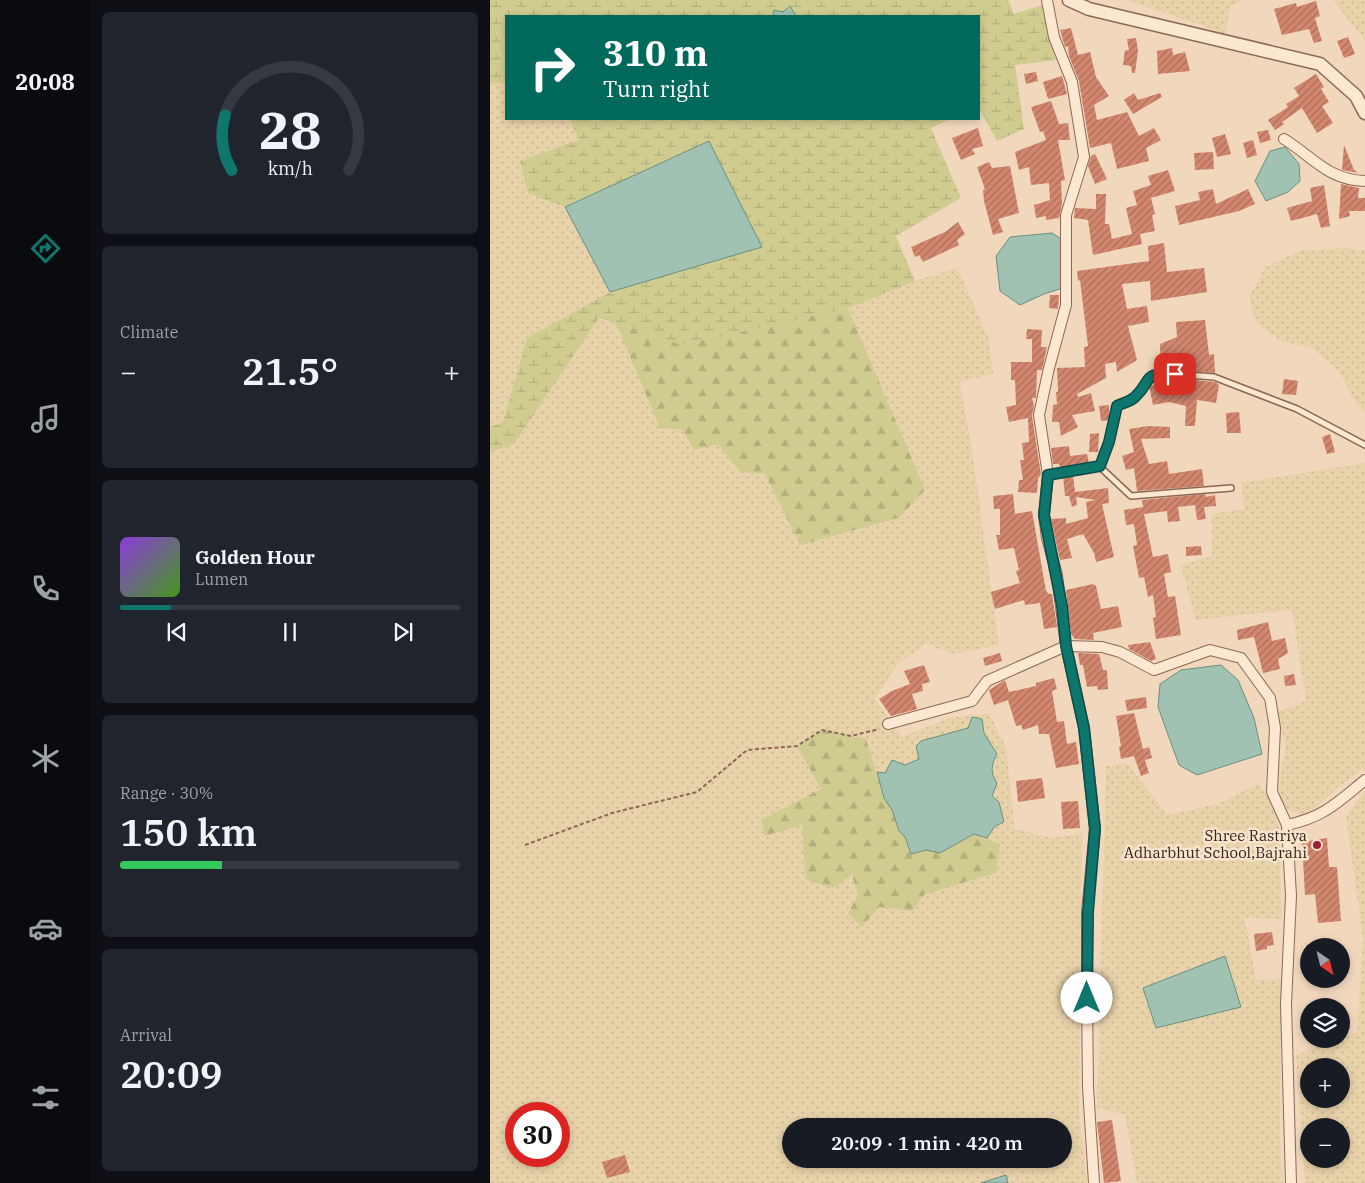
<!DOCTYPE html>
<meta charset="utf-8">
<style>
:root{--surface:#171b24;--page:#20242c;--text:#f1f3f6;--muted:#9ea1a6;--line:#363941;--accent:#0f766e}
body{margin:0;font-family:"IBM Plex Serif",serif;background:var(--page);color:var(--text);height:100vh;display:flex;flex-direction:column;font-size:19px;white-space:nowrap}
*{box-sizing:border-box;margin:0}
p{font-size:16px;color:var(--muted)}
.icon{flex:none;width:28px;height:28px;fill:none;stroke:currentColor;stroke-width:2;stroke-linecap:round;stroke-linejoin:round}
.map{position:relative;flex:1;overflow:hidden}
.sheet{display:flex;flex-direction:column;gap:12px;padding:12px;background:#0d0f14;width:400px}
.sheet>*{flex:none}
.guide{position:absolute;left:15px;top:15px;width:475px;height:105px;border-radius:0px;box-shadow:0 2px 8px #0003;background:#00695c;color:#fff;overflow:hidden}
.needle{width:32px;rotate:145deg}
.buttons{position:absolute;left:810px;top:938px;display:grid;gap:10px}
.buttons a{display:grid;place-items:center;width:50px;height:50px;border-radius:50%;background:var(--surface);box-shadow:0 2px 8px #0003;font-size:25px}
.speed{position:absolute;left:15px;top:1102px;display:flex;gap:10px;font-size:25px;font-weight:700;text-align:center}
.speed>*{display:grid;place-content:center;width:65px;height:65px;border-radius:50%;background:var(--surface);box-shadow:0 2px 8px #0003;line-height:1}
.speed .limit{border:8px solid #d22;background:#fff;color:#111}
.pin{position:absolute;display:grid;place-items:center;width:42px;height:42px;color:#fff;margin:-21px;border-radius:10px;box-shadow:0 2px 8px #0006}
.me{position:absolute;width:55px;margin:-28px;rotate:0deg;stroke-linejoin:round;filter:drop-shadow(0 0 4px #0008)}
.turn{display:flex;align-items:center;gap:18px;height:105px;padding:0 15px;font-size:22px}
.turn .icon{width:65px;height:65px;stroke-width:2.5}
.turn b{display:block;font-size:35px;line-height:42px}
.big{font-size:38px;font-weight:600;line-height:1.1}
.sheet .widget{flex:1;display:flex;flex-direction:column;justify-content:center;gap:8px;min-width:0;padding:0 18px;border-radius:8px;background:var(--page)}
.sheet .dial{align-items:center;gap:0}
.dial svg{height:130px;overflow:visible;fill:none;stroke:var(--line);stroke-width:7;stroke-linecap:round;text-anchor:middle}
.dial text{fill:var(--text);stroke:none}
.song{display:flex;align-items:center;gap:15px}
.cover{width:60px;height:60px;border-radius:8px;background:linear-gradient(135deg,hsl(270 70% 55%),hsl(100 70% 35%))}
.played{height:5px;border-radius:2px;background:linear-gradient(90deg,var(--accent) 15%,var(--line) 15%)}
.keys{display:flex;justify-content:space-around;direction:ltr}
.heat{display:flex;justify-content:space-between;align-items:center;font-size:28px;direction:ltr}
.charge{height:8px;border-radius:4px;background:linear-gradient(90deg,#34c759 30%,var(--line) 0)}
.trip{position:absolute;left:292px;top:1118px;width:290px;height:50px;border-radius:25px;background:var(--surface);box-shadow:0 2px 8px #0003;font-weight:600;line-height:50px;text-align:center}
main{display:flex;flex:1;min-height:0}
.dock{display:flex;flex-direction:column;width:90px;justify-content:space-around;align-items:center;background:#090b0e;color:var(--muted)}
.dock .icon{width:35px;height:35px}
.dock .current{color:var(--accent)}
.dock b{font-size:22px;color:var(--text)}
.map>svg:first-child{display:block}
.farmland{fill:url(#farmland-dots);fill-rule:evenodd}
.forest{fill:url(#forest-firs)}
.wetland{fill:url(#wetland-marsh)}
.water{fill:#a1c2b2;stroke:#68917f}
.building{fill:url(#building-hatch)}
.lines{fill:none;stroke-linecap:round;stroke-linejoin:round}
.service-casing{stroke:#8b6855;stroke-width:8}
.minor-casing{stroke:#8b6855;stroke-width:12}
.tertiary-casing{stroke:#8b6855;stroke-width:15}
.path{stroke:#8b6855;stroke-width:2;stroke-dasharray:4 2.5;stroke-linecap:butt}
.service{stroke:#fce7d1;stroke-width:5}
.minor{stroke:#fce7d1;stroke-width:10}
.tertiary{stroke:#fce7d1;stroke-width:12}
.route-casing{stroke:#0a4d48;stroke-width:12}
.route{stroke:#0f766e;stroke-width:9}
.poi-dot{fill:#9f1f38;stroke:#f8e4cd;stroke-width:2}
.labels{text-anchor:middle;stroke-width:5;stroke-linejoin:round;paint-order:stroke}
.poi-label{font-size:15px;fill:#39241b;stroke:#f8e4cd;text-anchor:end}
</style>
<main>
<nav class="dock">
<b>20:08</b>
<svg class="icon current" aria-label="directions" viewBox="0 0 24 24"><path d="M12 3l9 9-9 9-9-9zM9 14v-3h6M13 9l2 2-2 2"/></svg>
<svg class="icon" aria-label="music" viewBox="0 0 24 24"><path d="M9 18V5l10-2v13"/><circle cx="6" cy="18" r="3"/><circle cx="16" cy="16" r="3"/></svg>
<svg class="icon" aria-label="phone" viewBox="0 0 24 24"><path d="M5 4h4l2 5-3 2q2 4 5 5l2-3 5 2v4C11 20 4 13 5 4z"/></svg>
<svg class="icon" aria-label="climate" viewBox="0 0 24 24"><path d="M12 3v18M4 7l16 10M4 17L20 7"/></svg>
<svg class="icon" aria-label="car" viewBox="0 0 24 24"><path d="M5 17H2v-5l4-1 3-4h7l3 4 3 1v5h-3M9 17h6M6 11h13"/><circle cx="7" cy="17" r="2"/><circle cx="17" cy="17" r="2"/></svg>
<svg class="icon" aria-label="filters" viewBox="0 0 24 24"><path d="M4 7h16M4 17h16"/><circle cx="9" cy="7" r="2"/><circle cx="15" cy="17" r="2"/></svg>
</nav>
<section class="sheet">
<div class="widget dial"><svg viewBox="0 0 100 80">
<path d="M14 69A42 42 0 1 1 86 69"/>
<path d="M14 69A42 42 0 0 1 10 35" stroke="#0f766e"/>
<text x="50" y="56" font-size="32" font-weight="700">28</text>
<text x="50" y="72" font-size="11">km/h</text>
</svg></div>
<div class="widget"><p>Climate</p>
<div class="heat"><a>−</a><b class="big">21.5°</b><a>+</a></div>
</div>
<div class="widget">
<div class="song"><i class="cover"></i><div><b>Golden Hour</b><p>Lumen</p></div></div>
<div class="played"></div>
<div class="keys"><svg class="icon" aria-label="previous" viewBox="0 0 24 24"><path d="M18 5L8 12l10 7zM5 5v14"/></svg><svg class="icon" aria-label="pause" viewBox="0 0 24 24"><path d="M8 5v14M16 5v14"/></svg><svg class="icon" aria-label="next" viewBox="0 0 24 24"><path d="M6 5l10 7-10 7zM19 5v14"/></svg></div>
</div>
<div class="widget"><p>Range · 30%</p><b class="big">150 km</b><div class="charge"></div></div>
<div class="widget"><p>Arrival</p><b class="big">20:09</b></div>
</section>
<div class="map">
<svg width="875" height="1183" viewBox="0 0 875 1183">
<defs>
<pattern id="farmland-dots" width="8" height="8" patternUnits="userSpaceOnUse" patternTransform="scale(1.25)"><rect width="8" height="8" fill="#e8d2aa"/><path d="M2 2h.1M6 6h.1" fill="none" stroke="#c8b492" stroke-width="1.8" stroke-linecap="round"/></pattern>
<pattern id="forest-firs" width="22" height="20" patternUnits="userSpaceOnUse" patternTransform="scale(1.25)"><rect width="22" height="20" fill="#d0cc90"/><path d="M5 1l3.5 6h-7zM16 11l3.5 6h-7z" fill="#b3af7c"/></pattern>
<pattern id="wetland-marsh" width="20" height="14" patternUnits="userSpaceOnUse" patternTransform="scale(1.25)"><rect width="20" height="14" fill="#d0cc90"/><path d="M1 5h8M5 5V1M11 12h8M15 12V8" fill="none" stroke="#b3af7c"/></pattern>
<pattern id="building-hatch" width="6" height="6" patternUnits="userSpaceOnUse" patternTransform="scale(1.25)"><rect width="6" height="6" fill="#d3876f"/><path d="M-1 1l2-2M0 6l6-6M5 7l2-2" fill="none" stroke="#ac6e5a"/></pattern>
</defs>
<rect width="100%" height="100%" fill="#f1d8bd"/>
<!-- farmland -->
<g class="farmland">
<path d="M 637,0 L 753,0 L 740,7 L 736,34 Z"/>
<path d="M 843,0 L 875,0 L 875,41 Z"/>
<path d="M 0,83 L 16,83 L 16,119 L 80,119 L 88,140 L 30,162 L 38,193 L 75,207 L 120,292 L 37,338 L 13,422 L 0,427 Z"/>
<path d="M 856,248 L 875,250 L 875,413 L 866,403 L 850,373 L 822,348 L 790,341 L 765,321 L 759,297 L 775,267 L 812,250 Z"/>
<path d="M 467,268 L 499,339 L 503,374 L 470,382 L 484,463 L 509,645 L 464,654 L 435,644 L 407,665 L 385,699 L 412,737 L 459,718 L 499,713 L 516,748 L 525,829 L 563,838 L 592,833 L 589,1111 L 597,1183 L 0,1183 L 0,452 L 24,444 L 109,318 L 358,308 L 425,281 ZM 26,1114 L 69,1114 L 69,1156 L 26,1156 ZM 301,1126 L 574,1126 L 574,1159 L 301,1159 Z"/>
<path d="M 875,463 L 875,768 L 848,787 L 826,808 L 810,814 L 799,811 L 792,802 L 789,789 L 795,746 L 788,712 L 816,701 L 802,610 L 705,620 L 691,565 L 722,556 L 722,514 L 754,509 L 751,483 Z"/>
<path d="M 637,763 L 678,815 L 728,804 L 769,783 L 788,812 L 792,919 L 755,918 L 766,980 L 791,979 L 790,1145 L 793,1183 L 647,1183 L 635,1115 L 607,1108 L 616,766 Z"/>
<path d="M 875,791 L 875,1183 L 815,1183 L 806,1055 L 867,1032 L 873,938 L 856,816 ZM 819,1066 L 851,1066 L 851,1099 L 819,1099 ZM 819,1126 L 851,1126 L 851,1159 L 819,1159 Z"/>
</g>
<!-- forest -->
<g class="forest">
<path d="M 358,308 L 435,490 L 408,518 L 310,545 L 275,474 L 250,472 L 228,444 L 204,450 L 192,429 L 170,428 L 126,323 L 192,344 Z"/>
<path d="M 332,730 L 376,739 L 394,798 L 402,810 L 409,831 L 415,837 L 421,854 L 436,850 L 450,853 L 484,834 L 510,844 L 506,873 L 435,894 L 422,911 L 389,907 L 372,927 L 358,913 L 368,896 L 362,874 L 343,888 L 316,880 L 312,825 L 275,836 L 271,820 L 331,789 L 307,746 Z"/>
</g>
<!-- wetland -->
<g class="wetland">
<path d="M 0,0 L 518,0 L 524,14 L 552,5 L 566,60 L 525,65 L 534,129 L 507,141 L 489,108 L 489,16 L 16,16 L 16,83 L 0,83 Z"/>
<path d="M 80,119 L 460,119 L 441,128 L 471,198 L 406,236 L 425,281 L 358,308 L 192,345 L 109,318 L 24,444 L 0,452 L 0,427 L 13,422 L 37,338 L 120,292 L 272,247 L 219,141 L 75,207 L 38,193 L 30,161 L 88,140 Z"/>
</g>
<!-- water -->
<g class="water">
<path d="M 300,6 L 306,16 L 283,16 L 284,10 L 293,12 Z"/>
<path d="M 219,141 L 272,247 L 120,292 L 75,207 Z"/>
<path d="M 795,147 L 809,164 L 810,181 L 798,192 L 776,201 L 765,181 L 780,151 Z"/>
<path d="M 562,233 L 573,240 L 573,288 L 554,294 L 530,305 L 510,291 L 506,256 L 520,237 Z"/>
<path d="M 731,665 L 748,680 L 764,718 L 772,754 L 707,775 L 689,765 L 668,707 L 670,684 L 691,670 Z"/>
<path d="M 482,717 L 492,719 L 494,733 L 507,754 C 501,765 500,772 507,783 L 502,796 L 509,802 L 514,822 L 505,826 L 497,838 L 484,834 L 450,853 L 436,850 L 421,854 L 415,837 L 409,831 L 402,810 L 394,798 L 387,772 L 395,773 L 402,760 L 415,765 L 429,759 L 426,746 L 431,741 L 478,728 Z"/>
<path d="M 735,956 L 751,1007 L 666,1028 L 653,988 Z"/>
<path d="M 516,1175 L 518,1183 L 491,1183 Z"/>
</g>
<!-- building -->
<g class="building">
<path d="M 826,1 L 830,16 L 825,18 L 832,41 L 824,43 L 819,29 L 792,35 L 784,9 L 806,3 L 807,7 Z"/>
<path d="M 581,28 L 588,55 L 600,52 L 606,77 L 619,96 L 604,105 L 607,120 L 637,112 L 649,136 L 664,128 L 671,140 L 656,148 L 659,161 L 627,169 L 621,143 L 600,148 L 589,81 L 579,56 L 578,46 L 575,47 L 570,30 Z"/>
<path d="M 858,37 L 865,54 L 854,58 L 847,41 Z"/>
<path d="M 646,38 L 648,51 L 645,73 L 642,73 L 641,66 L 633,65 L 635,50 L 639,51 L 637,39 Z"/>
<path d="M 682,48 L 683,55 L 695,52 L 700,71 L 668,74 L 667,51 Z"/>
<path d="M 546,72 L 548,81 L 536,84 L 534,74 Z"/>
<path d="M 826,74 L 834,87 L 831,89 L 839,102 L 832,106 L 843,123 L 827,133 L 812,108 L 792,122 L 794,124 L 785,130 L 778,120 L 798,107 L 796,104 L 809,96 L 804,88 Z"/>
<path d="M 572,76 L 577,94 L 558,99 L 553,82 Z"/>
<path d="M 644,93 L 648,100 L 670,93 L 672,97 L 643,114 L 634,100 Z"/>
<path d="M 561,101 L 569,124 L 578,123 L 580,140 L 568,140 L 575,180 L 571,181 L 572,204 L 569,218 L 556,220 L 556,216 L 546,218 L 544,205 L 560,200 L 559,183 L 541,185 L 539,167 L 529,170 L 525,152 L 556,140 L 553,131 L 550,132 L 541,107 Z"/>
<path d="M 488,128 L 493,146 L 482,149 L 485,154 L 471,160 L 462,138 Z"/>
<path d="M 778,130 L 781,140 L 770,143 L 767,132 Z"/>
<path d="M 735,134 L 741,154 L 727,157 L 722,138 Z"/>
<path d="M 763,140 L 767,155 L 757,158 L 753,143 Z"/>
<path d="M 854,145 L 864,170 L 869,173 L 852,170 Z"/>
<path d="M 723,152 L 724,169 L 705,170 L 704,153 Z"/>
<path d="M 605,154 L 617,179 L 605,184 L 598,166 L 601,156 Z"/>
<path d="M 499,162 L 502,168 L 520,166 L 529,213 L 508,219 L 513,232 L 503,235 L 494,201 L 493,190 L 495,189 L 487,167 Z"/>
<path d="M 678,170 L 685,191 L 661,198 L 665,214 L 662,215 L 665,231 L 650,234 L 652,244 L 603,255 L 598,220 L 584,218 L 585,208 L 606,209 L 606,194 L 616,194 L 615,224 L 619,224 L 622,239 L 642,234 L 636,208 L 647,205 L 643,191 L 661,185 L 658,176 Z"/>
<path d="M 851,184 L 869,188 L 868,198 L 875,198 L 875,211 L 859,211 L 860,216 L 849,219 Z"/>
<path d="M 834,185 L 840,226 L 831,228 L 827,214 L 801,221 L 797,208 L 822,201 L 820,188 Z"/>
<path d="M 723,189 L 726,204 L 758,189 L 765,204 L 749,211 L 689,225 L 685,206 L 710,200 L 708,192 Z"/>
<path d="M 468,222 L 475,234 L 467,240 L 469,245 L 433,262 L 429,255 L 425,257 L 421,247 L 455,232 Z"/>
<path d="M 674,243 L 677,272 L 714,268 L 717,292 L 661,301 L 660,281 L 632,284 L 637,309 L 657,306 L 659,322 L 638,326 L 647,360 L 627,372 L 626,362 L 615,364 L 616,378 L 587,394 L 588,397 L 601,393 L 605,411 L 582,415 L 588,427 L 571,436 L 569,422 L 562,422 L 563,405 L 567,404 L 566,392 L 568,392 L 567,368 L 595,367 L 594,347 L 598,346 L 590,280 L 588,281 L 587,271 L 659,261 L 658,246 Z"/>
<path d="M 560,295 L 569,295 L 568,309 L 559,308 Z"/>
<path d="M 715,320 L 719,355 L 724,354 L 725,373 L 671,369 L 670,344 L 687,337 L 686,322 Z"/>
<path d="M 537,329 L 552,330 L 551,347 L 557,347 L 552,370 L 547,370 L 546,398 L 542,398 L 544,406 L 542,416 L 551,475 L 548,478 L 547,493 L 528,492 L 529,480 L 533,480 L 530,460 L 534,460 L 532,443 L 539,442 L 538,418 L 519,422 L 516,407 L 526,405 L 525,380 L 521,380 L 521,362 L 542,362 L 542,339 L 536,339 Z"/>
<path d="M 672,377 L 725,382 L 729,385 L 726,403 L 707,400 L 705,426 L 695,426 L 696,406 L 679,402 L 663,405 L 659,386 L 672,384 Z"/>
<path d="M 794,379 L 808,381 L 806,395 L 792,394 Z"/>
<path d="M 619,405 L 619,420 L 611,421 L 609,406 Z"/>
<path d="M 749,412 L 751,433 L 737,433 L 736,413 Z"/>
<path d="M 658,426 L 680,427 L 680,438 L 651,439 L 659,464 L 677,461 L 679,474 L 712,469 L 714,486 L 647,491 L 644,468 L 636,470 L 632,456 L 644,452 L 639,429 Z"/>
<path d="M 609,433 L 608,452 L 599,452 L 600,434 Z"/>
<path d="M 840,434 L 845,452 L 837,454 L 832,437 Z"/>
<path d="M 579,446 L 580,456 L 597,454 L 599,463 L 571,468 L 569,464 L 563,464 L 561,448 Z"/>
<path d="M 583,475 L 585,492 L 618,488 L 619,503 L 612,504 L 624,557 L 606,562 L 604,553 L 593,534 L 577,539 L 582,558 L 570,560 L 561,519 L 576,518 L 576,524 L 598,518 L 596,502 L 606,500 L 586,497 L 587,505 L 582,507 L 579,496 L 575,496 L 573,477 Z"/>
<path d="M 523,494 L 525,514 L 542,511 L 556,591 L 559,594 L 562,594 L 567,627 L 554,629 L 550,603 L 535,605 L 534,600 L 505,609 L 501,592 L 530,583 L 526,571 L 529,570 L 524,548 L 509,550 L 506,535 L 510,535 L 510,509 L 504,509 L 503,496 Z"/>
<path d="M 715,494 L 716,497 L 725,495 L 726,506 L 714,507 L 716,519 L 707,520 L 705,505 L 688,507 L 690,521 L 678,522 L 677,511 L 654,514 L 663,557 L 678,554 L 681,572 L 674,574 L 678,597 L 685,596 L 691,635 L 666,639 L 663,618 L 666,617 L 663,595 L 658,597 L 654,577 L 649,578 L 643,546 L 647,545 L 644,524 L 636,525 L 634,510 L 653,507 L 652,500 Z"/>
<path d="M 711,546 L 712,555 L 696,556 L 696,547 Z"/>
<path d="M 603,584 L 606,586 L 611,609 L 628,606 L 632,627 L 603,633 L 604,640 L 585,639 L 581,634 L 576,590 Z"/>
<path d="M 778,622 L 782,641 L 795,638 L 798,653 L 788,659 L 790,669 L 773,673 L 764,637 L 748,640 L 747,630 Z"/>
<path d="M 660,642 L 666,659 L 661,661 L 639,649 L 638,645 Z"/>
<path d="M 510,653 L 512,661 L 495,666 L 493,658 Z"/>
<path d="M 588,653 L 609,654 L 613,670 L 617,670 L 618,689 L 608,690 L 607,686 L 597,687 L 593,665 L 590,665 Z"/>
<path d="M 434,665 L 440,682 L 432,684 L 433,691 L 422,694 L 427,709 L 401,716 L 389,699 L 402,691 L 420,684 L 414,671 Z"/>
<path d="M 804,674 L 806,685 L 795,686 L 794,676 Z"/>
<path d="M 564,678 L 567,689 L 562,691 L 567,722 L 574,721 L 577,744 L 586,742 L 589,764 L 566,768 L 559,734 L 549,734 L 548,725 L 533,730 L 531,725 L 526,726 L 518,700 L 504,705 L 499,690 L 515,680 L 519,692 L 546,686 L 546,683 Z"/>
<path d="M 656,697 L 657,708 L 637,711 L 635,700 Z"/>
<path d="M 644,713 L 653,749 L 659,747 L 662,758 L 655,760 L 659,773 L 651,776 L 644,756 L 631,759 L 629,747 L 631,746 L 626,716 Z"/>
<path d="M 552,778 L 555,798 L 528,802 L 526,781 Z"/>
<path d="M 588,801 L 590,828 L 573,829 L 571,802 Z"/>
<path d="M 837,838 L 839,867 L 847,867 L 851,921 L 828,923 L 825,894 L 815,895 L 812,842 Z"/>
<path d="M 782,932 L 784,945 L 777,946 L 777,949 L 766,951 L 764,934 Z"/>
<path d="M 622,1120 L 631,1181 L 614,1183 L 607,1122 Z"/>
<path d="M 135,1155 L 140,1172 L 117,1178 L 112,1162 Z"/>
</g>
<g class="lines">
<!-- service casing -->
<g class="service-casing">
<g id="service">
<path d="M 609,466 L 641,496 L 741,488"/>
<path d="M 558,475 L 609,466 L 619,442 L 627,406 L 643,399 L 659,377 L 671,373 L 724,377 L 807,409 L 875,445"/>
</g>
</g>
<!-- minor casing -->
<g class="minor-casing">
<g id="minor">
<path d="M 557,0 L 564,37 L 582,82 L 594,157 L 576,215 L 576,305 L 559,368 L 549,415 L 558,475 L 554,515 L 557,538 L 567,575 L 576,646 L 594,728 L 605,829 L 597,912 L 597,998 L 598,1087 L 604,1183"/>
<path d="M 794,139 C 823,157 838,180 875,181"/>
<path d="M 398,724 L 482,701 L 497,681 L 576,646 L 612,647 L 630,652 L 664,670 L 720,650 L 751,658 L 780,698 L 785,728 L 782,792 L 797,825 L 801,896 L 796,1004 L 801,1183"/>
<path d="M 797,825 C 834,817 847,803 875,780"/>
</g>
</g>
<!-- tertiary casing -->
<g class="tertiary-casing">
<path id="tertiary" d="M 579,0 L 599,9 L 830,64 L 866,96 L 875,113"/>
</g>
<!-- path -->
<path class="path" d="M 35,845 L 122,813 L 207,792 L 257,750 L 307,746 L 332,730 L 361,736 L 389,729"/>
<!-- service -->
<use href="#service" class="service"/>
<!-- minor -->
<use href="#minor" class="minor"/>
<!-- tertiary -->
<use href="#tertiary" class="tertiary"/>
</g>
<g class="lines">
<!-- route casing -->
<g class="route-casing">
<path id="route" d="M 597,998 L 598,912 L 605,829 L 594,728 L 576,646 L 572,606 L 554,515 L 558,475 L 610,466 L 619,442 L 627,406 C 632,403 640,402 645,397 C 664,379 650,373 685,374"/>
</g>
<!-- route -->
<use href="#route" class="route"/>
</g>
<!-- markers -->
<circle class="poi-dot" cx="827" cy="845" r="5"/>
<g class="labels">
<!-- poi labels -->
<g class="poi-label">
<text x="817" y="841">Shree Rastriya<tspan x="817" dy="17">Adharbhut School,Bajrahi</tspan></text>
</g>
</g>
</svg>
<div class="buttons">
<a><svg class="needle" viewBox="-14 -14 28 28"><path d="M0-13l5 13h-10z" fill="#e53935"/><path d="M0 13l5-13h-10z" fill="#9ea1a6"/></svg></a>
<a><svg class="icon" aria-label="layers" viewBox="0 0 24 24"><path d="M12 4l9 5-9 5-9-5zM3 14l9 5 9-5"/></svg></a>
<a>+</a>
<a>−</a>
</div>
<div class="speed"><div class="limit">30</div></div>
<div class="pin" style="left:685px;top:374px;background:#d93025"><svg class="icon" aria-label="arrive" viewBox="0 0 24 24"><path d="M6 21V4h12l-3 4 3 4H6"/></svg></div>
<svg class="me" style="left:597px;top:998px" viewBox="-20 -20 40 40"><circle r="19" fill="#fff"/><path d="M0-13L10 11 0 6-10 11z" fill="#0f766e"/></svg>
<div class="trip">20:09 · 1 min · 420 m</div>
<div class="guide">
<div class="turn"><svg class="icon" aria-label="right" viewBox="0 0 24 24"><path d="M7 20v-9h11M14 6l5 5-5 5"/></svg><div><b>310 m</b>Turn right</div></div>
</div>
</div>
</main>
